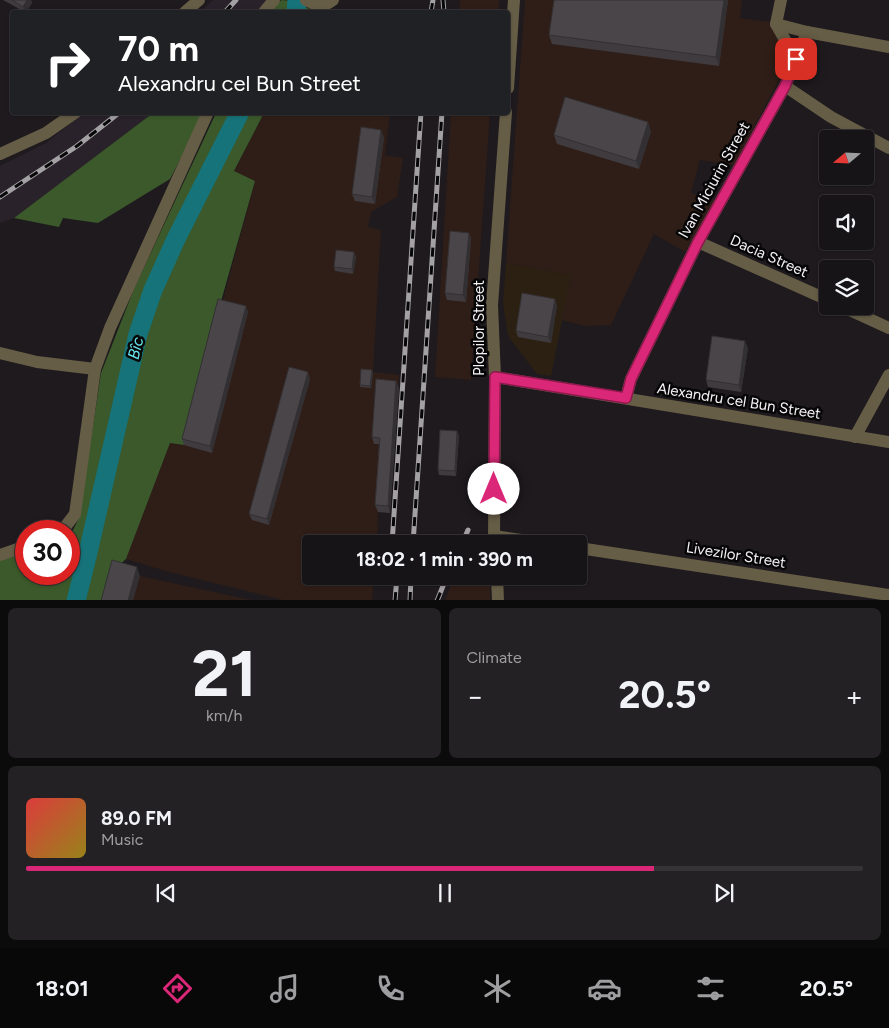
<!DOCTYPE html>
<meta charset="utf-8">
<style>
:root{--surface:#161416;--page:#232123;--text:#f1f3f6;--muted:#9e9ea1;--line:#353335;--accent:#db2777}
body{margin:0;font-family:Figtree,sans-serif;background:var(--page);color:var(--text);height:100vh;display:flex;flex-direction:column;font-size:19px;white-space:nowrap}
*{box-sizing:border-box;margin:0}
p{font-size:16px;color:var(--muted)}
.icon{flex:none;width:28px;height:28px;fill:none;stroke:currentColor;stroke-width:2;stroke-linecap:round;stroke-linejoin:round}
.map{position:relative;height:600px;overflow:hidden}
.drawer{display:flex;flex-direction:column;gap:8px;padding:8px;background:#0c0b0c;flex:1}
.drawer>*{flex:none}
.banner{position:absolute;left:10px;top:10px;width:500px;height:105px;border-radius:5px;box-shadow:0 1px 4px #0004,0 0 0 1px var(--line);background:#202124;color:#fff;overflow:hidden}
.needle{width:32px;rotate:251deg}
.fabs{position:absolute;left:819px;top:130px;display:grid;gap:10px}
.fabs a{display:grid;place-items:center;width:55px;height:55px;border-radius:5px;background:var(--surface);box-shadow:0 1px 4px #0004,0 0 0 1px var(--line);font-size:25px}
.speed{position:absolute;left:15px;top:520px;display:flex;gap:10px;font-size:25px;font-weight:700;text-align:center}
.speed>*{display:grid;place-content:center;width:65px;height:65px;border-radius:50%;background:var(--surface);box-shadow:0 1px 4px #0004,0 0 0 1px var(--line);line-height:1}
.speed .limit{border:8px solid #d22;background:#fff;color:#111}
.pin{position:absolute;display:grid;place-items:center;width:42px;height:42px;color:#fff;margin:-21px;border-radius:10px;box-shadow:0 2px 8px #0006}
.me{position:absolute;width:55px;margin:-28px;rotate:0deg;stroke-linejoin:round;filter:drop-shadow(0 0 4px #0008)}
.turn{display:flex;align-items:center;gap:18px;height:105px;padding:0 25px;font-size:22px}
.turn .icon{width:65px;height:65px;stroke-width:2.5}
.turn b{display:block;font-size:35px;line-height:42px}
.big{font-size:38px;font-weight:700;line-height:1.1}
.drawer .widget{flex:1;display:flex;flex-direction:column;justify-content:center;gap:8px;min-width:0;padding:0 18px;border-radius:8px;background:var(--page)}
.drawer .dial{align-items:center;gap:0}
.dial b{font-size:65px;line-height:1}
.song{display:flex;align-items:center;gap:15px}
.cover{width:60px;height:60px;border-radius:8px;background:linear-gradient(135deg,hsl(0 70% 55%),hsl(50 70% 35%))}
.played{height:5px;border-radius:2px;background:linear-gradient(90deg,var(--accent) 75%,var(--line) 75%)}
.keys{display:flex;justify-content:space-around;direction:ltr}
.heat{display:flex;justify-content:space-between;align-items:center;font-size:28px;direction:ltr}
.drawer .tiles{flex:1;display:grid;gap:8px;grid-template-columns:1fr 1fr}
.widget:last-child{grid-column:span 2}
.trip{position:absolute;left:302px;top:535px;width:285px;height:50px;border-radius:5px;background:var(--surface);box-shadow:0 1px 4px #0004,0 0 0 1px var(--line);font-weight:700;line-height:50px;text-align:center}
.dock{display:flex;height:80px;justify-content:space-around;align-items:center;background:#090809;color:var(--muted)}
.dock .icon{width:35px;height:35px}
.dock .selected{color:var(--accent)}
.dock b{font-size:22px;color:var(--text)}
.map>svg:first-child{display:block}
.commercial{fill:#2c2013}
.industrial{fill:#2f1e17}
.built{fill:#2a222a}
.forest{fill:#3b592a}
.lines{fill:none;stroke-linecap:round;stroke-linejoin:round}
.river{stroke:#167379;stroke-width:19}
.minor{stroke:#665d46;stroke-width:12}
.tertiary{stroke:#665d46;stroke-width:12}
.rail-casing{stroke:#a4a1a4;stroke-width:5}
.rail{stroke:#070607;stroke-width:3;stroke-dasharray:9;stroke-linecap:butt}
.wall{fill:#3f3b3f}
.shaded-wall{fill:#333033}
.building{fill:#494549;stroke:#333033}
.route-casing{stroke:#8e194d;stroke-width:12}
.route{stroke:#db2777;stroke-width:9}
.labels{text-anchor:middle;stroke-width:5;stroke-linejoin:round;paint-order:stroke}
.street-label{font-size:15px;fill:#f5f2f5;stroke:#070607}
.water-label{font-size:16px;font-style:italic;fill:#69e6ee;stroke:#070607}
</style>
<div class="map">
<svg width="889" height="601" viewBox="0 0 889 601">
<rect width="100%" height="100%" fill="#1e1a1e"/>
<!-- commercial -->
<path class="commercial" d="M 506,263 L 571,275 L 551,376 L 537,374 L 508,336 L 503,303 Z"/>
<!-- industrial -->
<g class="industrial">
<path d="M 460,0 L 499,0 L 498,12 L 459,12 Z"/>
<path d="M 525,0 L 742,0 L 740,18 L 769,22 L 789,61 L 734,165 L 700,160 L 691,193 L 715,200 L 685,252 L 654,234 L 611,325 L 584,326 L 562,320 L 571,275 L 506,263 Z"/>
<path d="M 264,113 L 390,113 L 385,155 L 403,158 L 397,197 L 371,212 L 368,227 L 381,230 L 373,372 L 399,375 L 390,513 L 378,512 L 377,544 L 311,544 L 311,576 L 374,576 L 372,600 L 283,600 L 169,572 L 126,559 L 170,443 L 184,445 L 255,181 L 234,172 Z"/>
<path d="M 451,113 L 490,113 L 471,380 L 435,377 Z"/>
<path d="M 115,569 L 140,576 L 251,600 L 106,601 Z"/>
<path d="M 455,576 L 490,576 L 490,600 L 445,600 Z"/>
</g>
<!-- built -->
<g class="built">
<path d="M 213,0 L 271,0 L 261,12 L 200,12 Z"/>
<path d="M 84,113 L 153,113 L 14,218 L 0,223 L 0,166 L 46,143 Z"/>
</g>
<!-- forest -->
<g class="forest">
<path d="M 282,0 C 295,0 307,10 321,12 L 272,12 L 280,1 Z"/>
<path d="M 153,113 L 204,113 L 170,179 L 98,223 L 63,218 L 59,227 L 14,218 Z"/>
<path d="M 216,113 L 264,113 L 234,171 L 255,181 L 220,305 L 184,445 L 170,443 L 126,559 L 115,569 L 106,600 L 0,600 L 0,561 L 26,552 L 26,574 L 69,574 L 69,535 L 71,534 L 79,518 L 101,373 L 134,289 Z"/>
</g>
<g class="lines">
<!-- river -->
<g class="river">
<path d="M 296,12 L 297,0"/>
<path d="M 76,601 L 87,557 L 138,334 L 153,290 L 176,239 L 240,112"/>
</g>
<!-- minor -->
<g class="minor">
<path d="M 306,0 C 318,6 321,9 333,0"/>
<path d="M 781,0 L 776,24 L 796,59"/>
<path d="M 264,12 L 274,0"/>
<path d="M 776,24 L 807,32 L 889,47"/>
<path d="M 785,86 L 831,117 L 889,148"/>
<path d="M 508,88 L 514,0"/>
<path d="M 698,242 L 828,300"/>
<path d="M 841,306 L 889,328"/>
<path d="M 0,353 L 37,362 L 95,369"/>
<path d="M 495,377 L 889,442"/>
<path d="M 626,398 L 631,379 L 698,242 L 785,86 L 807,32"/>
<path d="M 855,437 L 889,375"/>
<path d="M 62,531 L 75,514 L 95,369 L 110,328 L 208,112"/>
<path d="M 494,536 L 549,544"/>
<path d="M 494,544 L 495,377 L 492,305 L 506,112"/>
<path d="M 579,548 L 889,595"/>
<path d="M 0,555 L 26,546"/>
<path d="M 497,576 L 498,601"/>
</g>
<!-- tertiary -->
<g class="tertiary">
<path d="M 185,12 L 199,0"/>
<path d="M 0,154 L 46,133 L 76,112"/>
</g>
<!-- rail casing -->
<g class="rail-casing">
<g id="rail">
<path d="M 443,0 L 444,12"/>
<path d="M 225,12 L 236,0"/>
<path d="M 431,12 L 433,0"/>
<path d="M 0,197 L 77,146 L 120,112"/>
<path d="M 392,544 L 421,112"/>
<path d="M 413,544 L 442,112"/>
<path d="M 462,544 L 468,530"/>
<path d="M 395,601 L 397,576"/>
<path d="M 410,601 L 411,576"/>
<path d="M 437,601 L 447,576"/>
</g>
</g>
<!-- rail -->
<use href="#rail" class="rail"/>
</g>
<!-- wall -->
<g class="wall">
<path d="M 3,0 L 31,0 L 32,3 L 26,12 L 25,12 Z"/>
<path d="M 728,0 L 719,66 L 552,44 L 549,35 Z"/>
<path d="M 651,131 L 639,169 L 557,144 L 554,135 Z"/>
<path d="M 384,137 L 375,204 L 355,201 L 352,194 Z"/>
<path d="M 469,233 L 471,239 L 466,302 L 447,300 L 445,293 Z"/>
<path d="M 354,252 L 356,257 L 353,274 L 335,271 L 334,267 Z"/>
<path d="M 557,305 L 551,343 L 518,337 L 516,331 Z"/>
<path d="M 248,312 L 212,453 L 184,445 L 182,439 Z"/>
<path d="M 748,348 L 741,392 L 708,387 L 706,380 Z"/>
<path d="M 373,372 L 371,388 L 360,387 L 360,385 Z"/>
<path d="M 310,379 L 269,525 L 252,520 L 249,514 Z"/>
<path d="M 396,381 L 399,388 L 390,513 L 378,512 L 375,505 L 379,444 L 374,444 L 372,437 Z"/>
<path d="M 459,435 L 456,476 L 439,475 L 438,470 Z"/>
</g>
<!-- shaded-wall -->
<g class="shaded-wall">
<path d="M 27,0 L 31,0 L 32,3 L 26,12 L 23,7 Z"/>
<path d="M 724,0 L 728,0 L 719,66 L 716,57 Z"/>
<path d="M 648,122 L 651,131 L 639,169 L 636,161 Z"/>
<path d="M 381,130 L 384,137 L 375,204 L 372,197 Z"/>
<path d="M 469,233 L 471,239 L 466,302 L 463,295 Z"/>
<path d="M 354,252 L 356,257 L 353,274 L 352,269 Z"/>
<path d="M 555,299 L 557,305 L 551,343 L 548,337 Z"/>
<path d="M 246,306 L 248,312 L 212,453 L 210,446 Z"/>
<path d="M 745,341 L 748,348 L 741,392 L 739,385 Z"/>
<path d="M 372,370 L 373,372 L 371,388 L 370,386 Z"/>
<path d="M 308,372 L 310,379 L 269,525 L 267,519 Z"/>
<path d="M 396,381 L 399,388 L 390,513 L 388,506 Z"/>
<path d="M 457,431 L 459,435 L 456,476 L 455,471 Z"/>
<path d="M 137,567 L 140,576 L 133,601 L 128,601 Z"/>
</g>
<!-- building -->
<g class="building">
<path d="M 12,0 L 27,0 L 23,7 Z"/>
<path d="M 554,0 L 724,0 L 716,57 L 549,35 Z"/>
<path d="M 565,97 L 648,122 L 636,161 L 554,135 Z"/>
<path d="M 361,127 L 381,130 L 372,197 L 352,194 Z"/>
<path d="M 450,231 L 469,233 L 463,295 L 445,293 Z"/>
<path d="M 336,250 L 354,252 L 352,269 L 334,267 Z"/>
<path d="M 522,293 L 555,299 L 548,337 L 516,331 Z"/>
<path d="M 218,299 L 246,306 L 210,446 L 182,439 Z"/>
<path d="M 712,336 L 745,341 L 739,385 L 706,380 Z"/>
<path d="M 289,367 L 308,372 L 267,519 L 249,514 Z"/>
<path d="M 361,369 L 372,370 L 370,386 L 360,385 Z"/>
<path d="M 376,379 L 396,381 L 388,506 L 375,505 L 380,438 L 372,437 Z"/>
<path d="M 440,430 L 457,431 L 455,471 L 438,470 Z"/>
<path d="M 112,560 L 137,567 L 128,601 L 101,601 Z"/>
</g>
<g class="lines">
<!-- route casing -->
<g class="route-casing">
<path id="route" d="M 494,489 L 495,377 L 626,398 L 631,379 L 698,242 L 785,86 L 796,59"/>
</g>
<!-- route -->
<use href="#route" class="route"/>
</g>
<g class="labels">
<!-- street labels -->
<g class="street-label">
<text transform="translate(714 180) rotate(-61)" y="5">Ivan Miciurin Street</text>
<text transform="translate(769 256) rotate(24)" y="5">Dacia Street</text>
<text transform="translate(479 328) rotate(-90)" y="5">Plopilor Street</text>
<text transform="translate(739 401) rotate(9)" y="5">Alexandru cel Bun Street</text>
<text transform="translate(736 555) rotate(9)" y="5">Livezilor Street</text>
</g>
<!-- water labels -->
<g class="water-label">
<text transform="translate(135 348) rotate(-76)" y="6">Bîc</text>
</g>
</g>
</svg>
<div class="fabs">
<a><svg class="needle" viewBox="-14 -14 28 28"><path d="M0-13l5 13h-10z" fill="#e53935"/><path d="M0 13l5-13h-10z" fill="#9e9ea1"/></svg></a>
<a><svg class="icon" aria-label="sound" viewBox="0 0 24 24"><path d="M4 9h4l5-4v14l-5-4H4zM17 9q2 3 0 6"/></svg></a>
<a><svg class="icon" aria-label="layers" viewBox="0 0 24 24"><path d="M12 4l9 5-9 5-9-5zM3 14l9 5 9-5"/></svg></a>
</div>
<div class="speed"><div class="limit">30</div></div>
<div class="pin" style="left:796px;top:59px;background:#d93025"><svg class="icon" aria-label="arrive" viewBox="0 0 24 24"><path d="M6 21V4h12l-3 4 3 4H6"/></svg></div>
<svg class="me" style="left:494px;top:489px" viewBox="-20 -20 40 40"><circle r="19" fill="#fff"/><path d="M0-13L10 11 0 6-10 11z" fill="#db2777"/></svg>
<div class="trip">18:02 · 1 min · 390 m</div>
<div class="banner">
<div class="turn"><svg class="icon" aria-label="right" viewBox="0 0 24 24"><path d="M7 20v-9h11M14 6l5 5-5 5"/></svg><div><b>70 m</b>Alexandru cel Bun Street</div></div>
</div>
</div>
<section class="drawer">
<div class="tiles">
<div class="widget dial"><b>21</b><p>km/h</p></div>
<div class="widget"><p>Climate</p>
<div class="heat"><a>−</a><b class="big">20.5°</b><a>+</a></div>
</div>
<div class="widget">
<div class="song"><i class="cover"></i><div><b>89.0 FM</b><p>Music</p></div></div>
<div class="played"></div>
<div class="keys"><svg class="icon" aria-label="previous" viewBox="0 0 24 24"><path d="M18 5L8 12l10 7zM5 5v14"/></svg><svg class="icon" aria-label="pause" viewBox="0 0 24 24"><path d="M8 5v14M16 5v14"/></svg><svg class="icon" aria-label="next" viewBox="0 0 24 24"><path d="M6 5l10 7-10 7zM19 5v14"/></svg></div>
</div>
</div>
</section>
<nav class="dock">
<b>18:01</b>
<svg class="icon selected" aria-label="directions" viewBox="0 0 24 24"><path d="M12 3l9 9-9 9-9-9zM9 14v-3h6M13 9l2 2-2 2"/></svg>
<svg class="icon" aria-label="music" viewBox="0 0 24 24"><path d="M9 18V5l10-2v13"/><circle cx="6" cy="18" r="3"/><circle cx="16" cy="16" r="3"/></svg>
<svg class="icon" aria-label="phone" viewBox="0 0 24 24"><path d="M5 4h4l2 5-3 2q2 4 5 5l2-3 5 2v4C11 20 4 13 5 4z"/></svg>
<svg class="icon" aria-label="climate" viewBox="0 0 24 24"><path d="M12 3v18M4 7l16 10M4 17L20 7"/></svg>
<svg class="icon" aria-label="car" viewBox="0 0 24 24"><path d="M5 17H2v-5l4-1 3-4h7l3 4 3 1v5h-3M9 17h6M6 11h13"/><circle cx="7" cy="17" r="2"/><circle cx="17" cy="17" r="2"/></svg>
<svg class="icon" aria-label="filters" viewBox="0 0 24 24"><path d="M4 7h16M4 17h16"/><circle cx="9" cy="7" r="2"/><circle cx="15" cy="17" r="2"/></svg>
<b>20.5°</b>
</nav>
